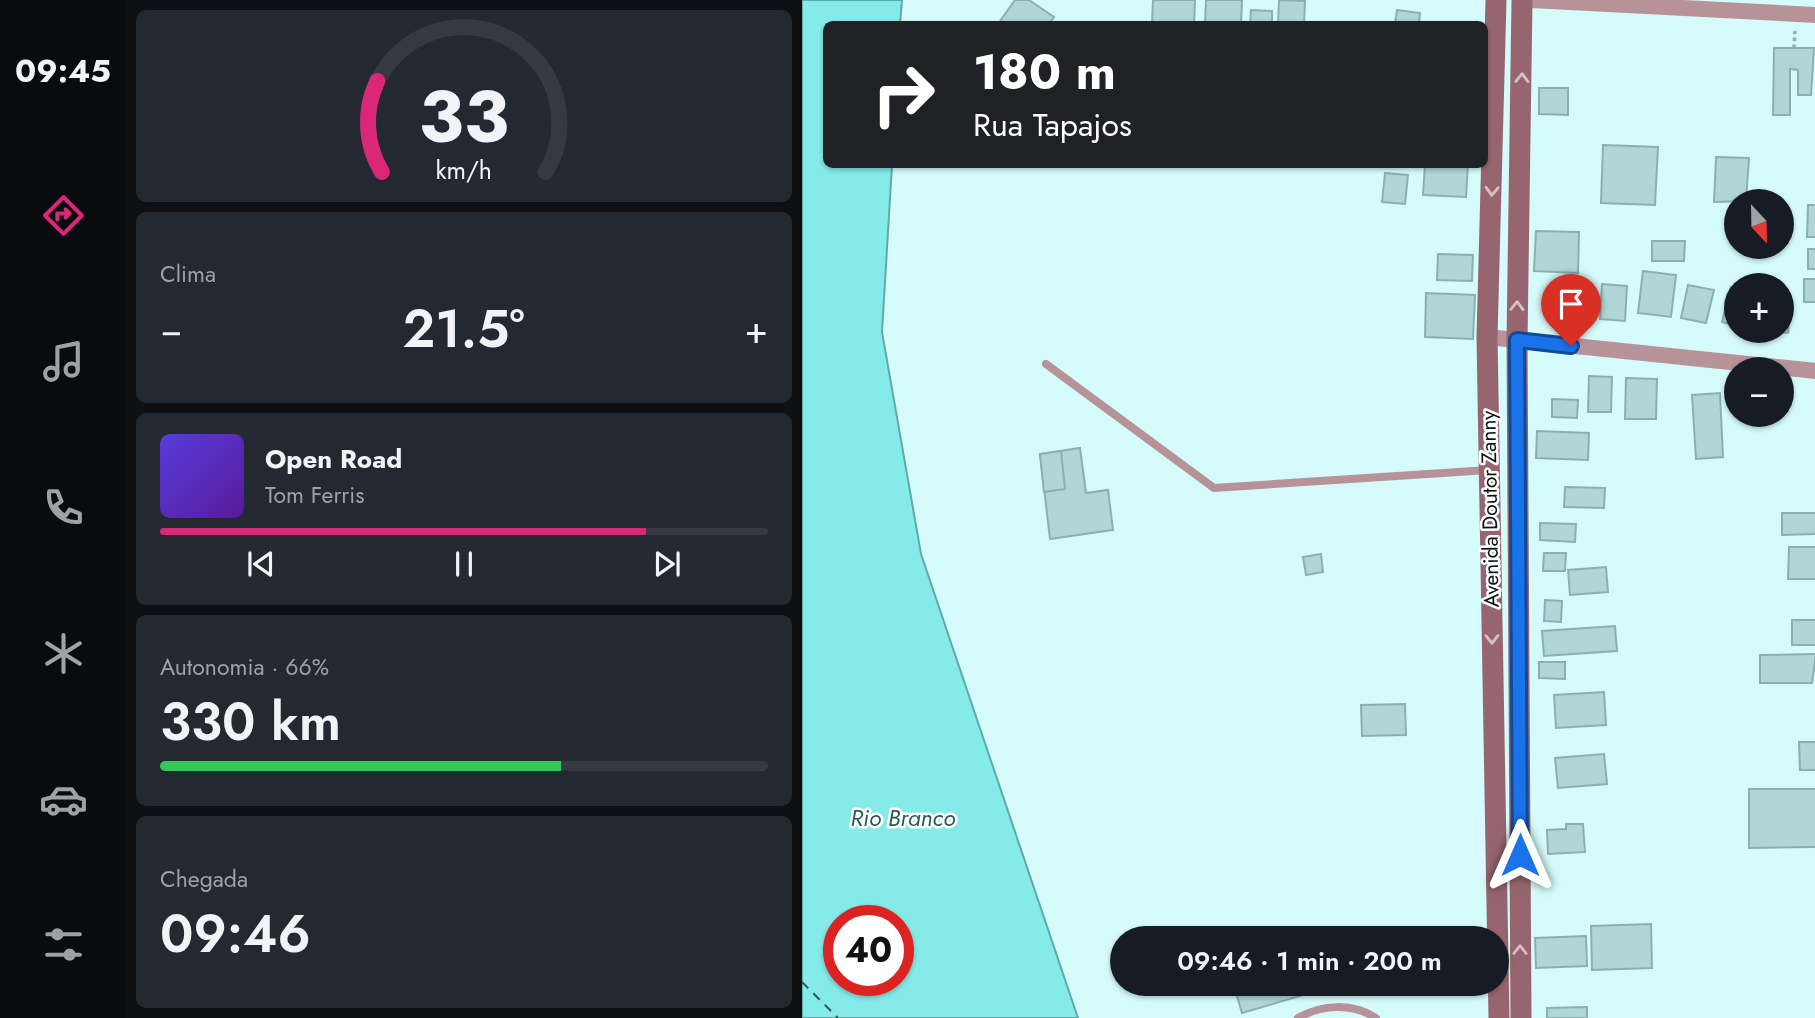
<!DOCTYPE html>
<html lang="pt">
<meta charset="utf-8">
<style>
:root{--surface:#171b24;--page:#242831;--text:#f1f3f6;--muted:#9ea1a6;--line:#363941;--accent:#db2777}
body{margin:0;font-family:Jost,sans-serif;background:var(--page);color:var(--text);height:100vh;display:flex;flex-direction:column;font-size:26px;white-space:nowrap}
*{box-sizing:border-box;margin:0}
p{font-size:23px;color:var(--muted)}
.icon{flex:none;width:38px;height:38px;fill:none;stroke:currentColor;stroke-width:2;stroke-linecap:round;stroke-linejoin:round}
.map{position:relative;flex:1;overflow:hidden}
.sheet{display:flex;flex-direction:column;gap:10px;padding:10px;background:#0d0f14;width:676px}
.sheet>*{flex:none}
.top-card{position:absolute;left:21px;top:21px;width:665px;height:147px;border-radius:10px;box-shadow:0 2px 5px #0004;background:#202124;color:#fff;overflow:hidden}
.needle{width:46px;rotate:158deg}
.controls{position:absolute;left:922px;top:189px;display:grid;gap:14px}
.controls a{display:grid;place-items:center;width:70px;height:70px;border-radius:50%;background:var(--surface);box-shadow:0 2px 5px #0004;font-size:35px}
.speed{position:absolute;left:21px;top:905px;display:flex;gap:14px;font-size:35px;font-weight:700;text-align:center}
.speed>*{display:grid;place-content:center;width:91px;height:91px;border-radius:50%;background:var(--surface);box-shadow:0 2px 5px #0004;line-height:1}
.speed .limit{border:10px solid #d22;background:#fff;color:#111}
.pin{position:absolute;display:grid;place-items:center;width:60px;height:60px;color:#fff;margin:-72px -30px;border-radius:50% 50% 50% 0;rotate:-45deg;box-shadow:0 0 7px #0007}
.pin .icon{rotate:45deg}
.me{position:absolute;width:77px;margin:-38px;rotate:0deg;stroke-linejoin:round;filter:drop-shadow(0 0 5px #0008)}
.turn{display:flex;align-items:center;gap:24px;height:147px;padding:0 35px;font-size:32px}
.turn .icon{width:91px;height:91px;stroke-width:2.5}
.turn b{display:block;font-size:49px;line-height:60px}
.big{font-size:52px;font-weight:600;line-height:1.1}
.sheet .card{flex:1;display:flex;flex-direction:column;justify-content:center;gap:10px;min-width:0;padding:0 24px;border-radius:10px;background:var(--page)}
.sheet .dial{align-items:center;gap:0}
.dial svg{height:182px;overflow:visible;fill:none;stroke:var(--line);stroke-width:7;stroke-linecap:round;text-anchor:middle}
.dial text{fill:var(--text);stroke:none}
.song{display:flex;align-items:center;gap:21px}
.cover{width:84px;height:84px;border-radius:10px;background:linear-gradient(135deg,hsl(250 70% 55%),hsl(270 70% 35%))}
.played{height:7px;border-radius:4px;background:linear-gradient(90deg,var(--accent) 80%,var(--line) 80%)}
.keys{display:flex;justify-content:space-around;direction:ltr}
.heat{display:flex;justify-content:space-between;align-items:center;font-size:38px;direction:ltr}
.charge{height:10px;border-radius:5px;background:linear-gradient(90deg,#34c759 66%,var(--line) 0)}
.trip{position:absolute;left:308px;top:926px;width:399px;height:70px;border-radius:35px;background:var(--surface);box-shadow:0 2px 5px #0004;font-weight:600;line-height:70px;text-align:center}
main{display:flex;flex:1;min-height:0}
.dock{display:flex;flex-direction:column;width:126px;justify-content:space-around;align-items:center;background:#090b0e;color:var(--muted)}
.dock .icon{width:49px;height:49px}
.dock .active{color:var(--accent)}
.dock b{font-size:32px;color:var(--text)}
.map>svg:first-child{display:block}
.water{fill:#85ebe9;stroke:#5faba9;stroke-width:2;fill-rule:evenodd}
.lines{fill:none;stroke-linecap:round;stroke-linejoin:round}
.ferry{stroke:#2b5958;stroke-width:2;stroke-dasharray:9 7;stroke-linecap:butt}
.building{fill:#b0d6d5;stroke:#8cb0af;stroke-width:2}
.path{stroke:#92b0af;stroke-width:3.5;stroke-dasharray:3.5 3.5;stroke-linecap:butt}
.lane{stroke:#b79399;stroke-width:8}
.street{stroke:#b79399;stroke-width:16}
.secondary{stroke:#97656f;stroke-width:21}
.oneway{stroke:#d5c1c5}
.route-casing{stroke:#114b97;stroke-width:18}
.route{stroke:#1a73e8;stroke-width:12}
.labels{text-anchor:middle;stroke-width:5;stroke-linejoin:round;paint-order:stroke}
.street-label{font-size:21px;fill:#071515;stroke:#fff}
.water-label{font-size:23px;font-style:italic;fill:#2b5958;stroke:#fff}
</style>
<main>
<nav class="dock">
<b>09:45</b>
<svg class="icon active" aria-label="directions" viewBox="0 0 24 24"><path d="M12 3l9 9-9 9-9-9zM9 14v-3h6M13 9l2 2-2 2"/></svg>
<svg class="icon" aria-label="music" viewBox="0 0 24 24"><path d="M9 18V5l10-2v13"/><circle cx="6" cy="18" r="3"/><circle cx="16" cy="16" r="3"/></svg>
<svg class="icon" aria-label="phone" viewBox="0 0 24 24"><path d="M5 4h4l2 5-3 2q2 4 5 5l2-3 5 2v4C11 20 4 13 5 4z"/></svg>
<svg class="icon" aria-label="climate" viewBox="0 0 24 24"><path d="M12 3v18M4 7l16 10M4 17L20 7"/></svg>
<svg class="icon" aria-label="car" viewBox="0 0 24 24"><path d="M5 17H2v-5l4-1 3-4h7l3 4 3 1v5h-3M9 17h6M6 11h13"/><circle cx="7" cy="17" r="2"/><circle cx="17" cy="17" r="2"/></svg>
<svg class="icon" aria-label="filters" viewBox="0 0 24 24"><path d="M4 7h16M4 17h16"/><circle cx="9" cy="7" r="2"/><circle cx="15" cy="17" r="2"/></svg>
</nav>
<section class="sheet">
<div class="card dial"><svg viewBox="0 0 100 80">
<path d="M14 69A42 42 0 1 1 86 69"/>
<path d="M14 69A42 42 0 0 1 12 29" stroke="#db2777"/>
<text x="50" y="56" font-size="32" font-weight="700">33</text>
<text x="50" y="72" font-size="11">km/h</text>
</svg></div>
<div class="card"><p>Clima</p>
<div class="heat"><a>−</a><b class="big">21.5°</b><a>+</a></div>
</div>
<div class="card">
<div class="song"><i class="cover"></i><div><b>Open Road</b><p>Tom Ferris</p></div></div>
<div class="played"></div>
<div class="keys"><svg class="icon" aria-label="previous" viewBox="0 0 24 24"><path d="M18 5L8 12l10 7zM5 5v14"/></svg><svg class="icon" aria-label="pause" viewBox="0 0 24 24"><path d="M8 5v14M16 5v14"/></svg><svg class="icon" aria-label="next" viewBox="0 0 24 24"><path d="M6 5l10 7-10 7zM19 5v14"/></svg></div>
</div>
<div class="card"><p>Autonomia · 66%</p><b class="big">330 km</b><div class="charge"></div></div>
<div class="card"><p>Chegada</p><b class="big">09:46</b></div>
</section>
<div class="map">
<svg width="1014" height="1018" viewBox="0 0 1014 1018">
<rect width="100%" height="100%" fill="#d5fbfa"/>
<!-- water -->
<path class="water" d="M 0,0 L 100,0 L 98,24 L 24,24 L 24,164 L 90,165 L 80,332 L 119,554 L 276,1018 L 0,1018 ZM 37,920 L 96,920 L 96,980 L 37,980 Z"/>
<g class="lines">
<!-- ferry -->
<path class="ferry" d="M 0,982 L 36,1018"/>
</g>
<!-- building -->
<g class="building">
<path d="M 213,0 L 227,0 L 252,17 L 247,24 L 196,24 Z"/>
<path d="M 351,0 L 393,0 L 392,24 L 350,24 Z"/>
<path d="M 404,0 L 440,0 L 439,24 L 403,24 Z"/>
<path d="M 477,0 L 503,1 L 502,24 L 476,24 Z"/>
<path d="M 449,10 L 470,11 L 470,24 L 448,24 Z"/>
<path d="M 595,10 L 618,13 L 617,24 L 593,24 Z"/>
<path d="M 972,48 L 1012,48 L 1009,95 L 996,95 L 996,70 L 988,69 L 988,115 L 971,115 Z"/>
<path d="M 737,88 L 766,88 L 766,115 L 737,114 Z"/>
<path d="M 801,145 L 856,147 L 853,205 L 799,203 Z"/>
<path d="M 914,157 L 947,158 L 944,201 L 912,202 Z"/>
<path d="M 623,164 L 666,164 L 664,197 L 621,195 Z"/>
<path d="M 583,173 L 606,175 L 603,204 L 580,202 Z"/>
<path d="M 1006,205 L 1014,205 L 1014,237 L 1005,237 Z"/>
<path d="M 734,231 L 777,232 L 776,273 L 732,271 Z"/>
<path d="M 850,241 L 883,241 L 882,261 L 850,261 Z"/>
<rect x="1006" y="249" width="8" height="20"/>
<path d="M 636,254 L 671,255 L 670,281 L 635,280 Z"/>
<path d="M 841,271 L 874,275 L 869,317 L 836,313 Z"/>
<rect x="1002" y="279" width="12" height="23"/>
<path d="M 800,284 L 825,286 L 823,321 L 798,319 Z"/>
<path d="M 886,285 L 912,290 L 904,323 L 879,318 Z"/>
<path d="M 929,287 L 934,288 L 934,326 L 920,322 Z"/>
<path d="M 624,293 L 673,295 L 671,339 L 623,337 Z"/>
<path d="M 980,306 L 989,307 L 986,333 L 967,331 L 980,331 Z"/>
<path d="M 787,376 L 810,377 L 809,412 L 786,412 Z"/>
<path d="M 824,378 L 855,379 L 854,419 L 823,419 Z"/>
<path d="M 918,393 L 921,457 L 894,459 L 890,395 Z"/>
<path d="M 750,399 L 776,400 L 775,418 L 750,417 Z"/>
<path d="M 735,431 L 787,433 L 786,460 L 734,458 Z"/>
<path d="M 278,448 L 284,493 L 306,490 L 311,530 L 248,539 L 238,454 Z"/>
<path d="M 259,451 L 263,489 L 242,492 L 238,454 Z"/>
<path d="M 763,487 L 803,488 L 802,508 L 762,507 Z"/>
<path d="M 980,513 L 1014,513 L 1014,534 L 980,535 Z"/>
<path d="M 738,523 L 774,524 L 773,542 L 738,540 Z"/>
<path d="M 987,547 L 1014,547 L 1014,579 L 986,579 Z"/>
<path d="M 742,553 L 764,553 L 763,571 L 741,571 Z"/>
<path d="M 519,554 L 521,572 L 504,575 L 501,557 Z"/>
<path d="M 804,567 L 806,592 L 768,595 L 766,570 Z"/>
<path d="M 743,600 L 760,601 L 759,622 L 742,621 Z"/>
<rect x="990" y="620" width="24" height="25"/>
<path d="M 813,626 L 815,651 L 742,656 L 740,631 Z"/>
<path d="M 1014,654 L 1010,683 L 958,683 L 958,655 Z"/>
<path d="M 737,662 L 763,662 L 763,679 L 737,678 Z"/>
<path d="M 802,692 L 804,725 L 754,728 L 752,695 Z"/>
<path d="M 603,704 L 604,735 L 560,736 L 559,705 Z"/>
<path d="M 997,742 L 1014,742 L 1014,770 L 998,770 Z"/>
<path d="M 802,754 L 805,784 L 756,788 L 753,758 Z"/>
<path d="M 947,789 L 1014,789 L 1014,847 L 947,848 Z"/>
<path d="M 764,824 L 781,824 L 783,852 L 746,854 L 745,830 L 764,829 Z"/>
<path d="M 849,924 L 850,968 L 790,970 L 789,926 Z"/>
<path d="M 784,936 L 785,966 L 734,968 L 733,938 Z"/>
<path d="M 440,984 L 539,984 L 440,1013 L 432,986 Z"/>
<path d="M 785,1007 L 785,1018 L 745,1018 L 745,1008 Z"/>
</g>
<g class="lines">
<!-- path -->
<path class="path" d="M 992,48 L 993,31"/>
<!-- lane -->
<g class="lane">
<path d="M 244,364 L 412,488 L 687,470"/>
<path d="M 496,1018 C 520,1004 551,1003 574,1018"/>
</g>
<!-- street -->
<g class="street">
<path d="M 729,0 L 1014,15"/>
<path d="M 685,337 L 1014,371"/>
</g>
<!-- secondary -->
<g class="secondary">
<path d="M 694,0 L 685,337 L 697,1018"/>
<path d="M 719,1018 L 715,340 L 720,0"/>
</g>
</g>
<!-- one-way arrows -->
<defs><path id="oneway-chevron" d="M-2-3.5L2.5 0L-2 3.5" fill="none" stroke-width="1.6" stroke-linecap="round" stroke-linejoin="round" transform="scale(1.75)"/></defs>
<g class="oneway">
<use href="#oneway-chevron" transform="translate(720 78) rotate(-89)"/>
<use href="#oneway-chevron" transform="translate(690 191) rotate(92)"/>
<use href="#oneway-chevron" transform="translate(715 306) rotate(-89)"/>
<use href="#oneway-chevron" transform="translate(690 639) rotate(89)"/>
<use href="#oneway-chevron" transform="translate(718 950) rotate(-90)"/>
</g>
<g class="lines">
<!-- route casing -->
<g class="route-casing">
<path id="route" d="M 718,855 L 715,340 L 769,346"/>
</g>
<!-- route -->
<use href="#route" class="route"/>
</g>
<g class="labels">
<!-- street labels -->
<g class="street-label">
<text transform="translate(688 509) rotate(-91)" y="7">Avenida Doutor Zanny</text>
</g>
<!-- water labels -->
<g class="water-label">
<text x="101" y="826">Rio Branco</text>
</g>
</g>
</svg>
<div class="controls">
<a><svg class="needle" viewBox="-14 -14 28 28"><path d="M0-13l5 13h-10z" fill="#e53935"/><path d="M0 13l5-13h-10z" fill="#9ea1a6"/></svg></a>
<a>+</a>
<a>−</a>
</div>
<div class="speed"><div class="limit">40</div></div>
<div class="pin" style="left:769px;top:346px;background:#d93025"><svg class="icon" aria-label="arrive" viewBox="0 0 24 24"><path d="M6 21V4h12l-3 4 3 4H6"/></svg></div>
<svg class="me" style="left:718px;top:855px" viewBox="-20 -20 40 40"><path d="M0-17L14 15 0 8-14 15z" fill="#1a73e8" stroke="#fff" stroke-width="4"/></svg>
<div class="trip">09:46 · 1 min · 200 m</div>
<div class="top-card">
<div class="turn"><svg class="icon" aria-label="right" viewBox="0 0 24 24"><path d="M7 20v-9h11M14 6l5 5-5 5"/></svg><div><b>180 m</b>Rua Tapajos</div></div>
</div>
</div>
</main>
